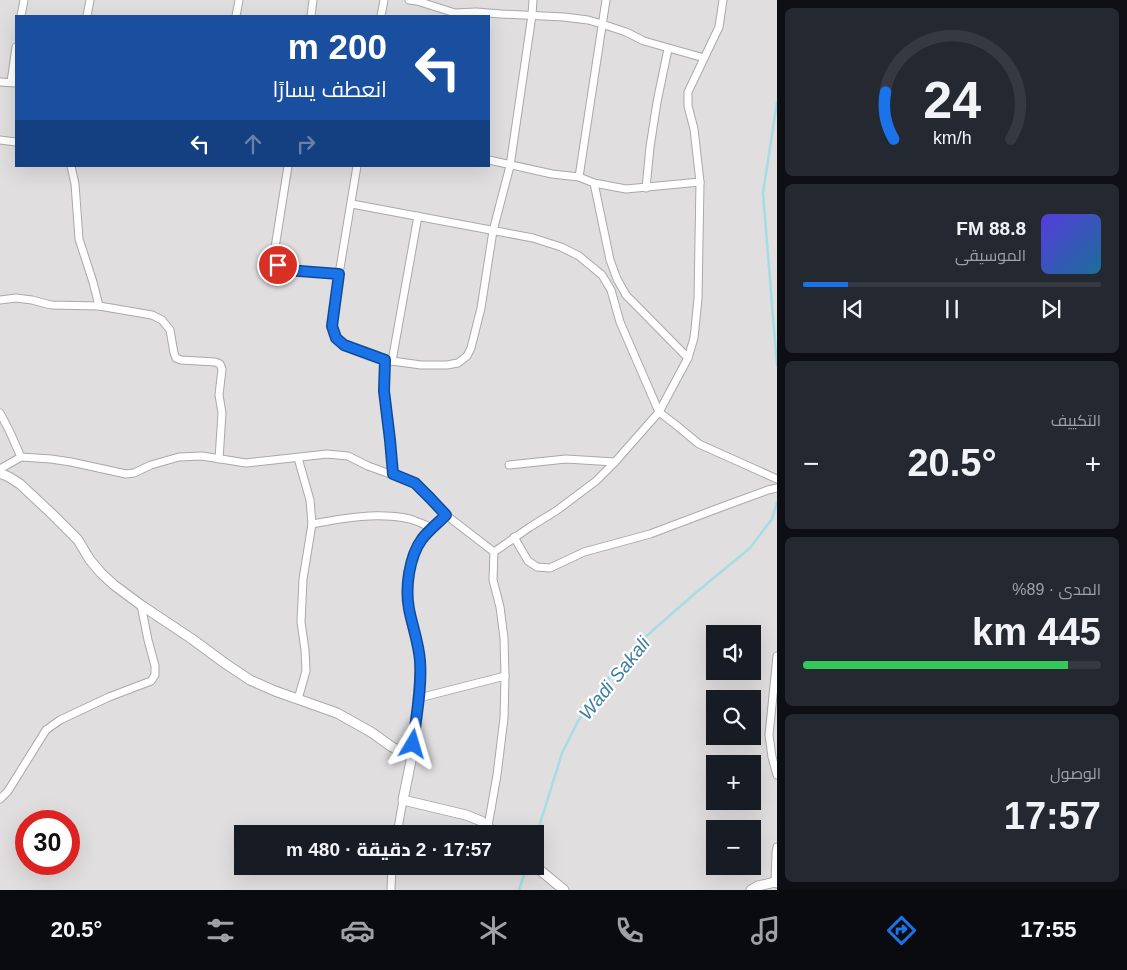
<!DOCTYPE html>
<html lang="ar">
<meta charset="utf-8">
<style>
:root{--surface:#171b24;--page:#242831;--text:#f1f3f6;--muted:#9ea1a6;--line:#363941;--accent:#1a73e8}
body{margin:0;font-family:Arial,Cairo,sans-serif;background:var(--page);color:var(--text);direction:rtl;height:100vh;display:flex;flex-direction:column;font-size:19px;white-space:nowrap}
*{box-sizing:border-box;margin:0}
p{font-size:16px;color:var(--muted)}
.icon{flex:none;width:28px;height:28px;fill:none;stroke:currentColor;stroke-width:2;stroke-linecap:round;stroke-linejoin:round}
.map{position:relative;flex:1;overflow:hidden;direction:ltr}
.panel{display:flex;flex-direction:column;gap:8px;padding:8px;background:#0d0f14;width:350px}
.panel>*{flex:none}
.guide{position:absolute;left:15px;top:15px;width:475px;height:152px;border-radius:0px;box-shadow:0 5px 20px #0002;direction:rtl;background:#1a4fa0;color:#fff;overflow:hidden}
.fabs{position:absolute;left:706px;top:625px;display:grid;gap:10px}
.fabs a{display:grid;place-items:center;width:55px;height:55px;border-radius:0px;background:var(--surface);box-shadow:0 5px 20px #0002;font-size:25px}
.speed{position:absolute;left:15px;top:810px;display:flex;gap:10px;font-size:25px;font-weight:700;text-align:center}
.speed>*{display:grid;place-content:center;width:65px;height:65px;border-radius:50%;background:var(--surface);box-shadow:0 5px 20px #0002;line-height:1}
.speed .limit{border:8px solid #d22;background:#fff;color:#111}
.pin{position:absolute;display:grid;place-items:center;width:42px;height:42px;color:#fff;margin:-21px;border:2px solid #fff;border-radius:50%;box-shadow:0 1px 5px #0007}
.me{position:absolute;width:55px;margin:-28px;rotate:7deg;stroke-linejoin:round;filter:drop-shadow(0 0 4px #0008)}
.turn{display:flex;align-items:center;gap:18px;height:105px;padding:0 20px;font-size:22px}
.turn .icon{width:65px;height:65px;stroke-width:2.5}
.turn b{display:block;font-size:35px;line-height:42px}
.lanes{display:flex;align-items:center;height:48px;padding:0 20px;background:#0003;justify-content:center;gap:25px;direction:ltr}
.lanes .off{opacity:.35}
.big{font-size:38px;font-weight:700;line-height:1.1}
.panel .tile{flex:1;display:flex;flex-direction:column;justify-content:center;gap:8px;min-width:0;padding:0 18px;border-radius:8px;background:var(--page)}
.panel .dial{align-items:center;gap:0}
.dial svg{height:130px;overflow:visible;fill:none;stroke:var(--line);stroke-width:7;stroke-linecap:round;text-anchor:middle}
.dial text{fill:var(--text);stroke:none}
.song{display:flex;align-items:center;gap:15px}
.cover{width:60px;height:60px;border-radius:8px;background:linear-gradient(135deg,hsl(250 70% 55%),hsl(200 70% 35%))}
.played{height:5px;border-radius:2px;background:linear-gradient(90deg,var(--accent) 15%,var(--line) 15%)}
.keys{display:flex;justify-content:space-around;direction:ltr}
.heat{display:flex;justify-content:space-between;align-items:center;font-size:28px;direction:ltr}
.charge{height:8px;border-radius:4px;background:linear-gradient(90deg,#34c759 89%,var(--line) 0)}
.trip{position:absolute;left:234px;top:825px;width:310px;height:50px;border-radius:0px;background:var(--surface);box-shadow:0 5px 20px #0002;font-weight:700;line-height:50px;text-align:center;direction:rtl}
.dock{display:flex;height:80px;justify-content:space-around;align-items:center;background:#090b0e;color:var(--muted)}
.dock .icon{width:35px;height:35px}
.dock .current{color:var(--accent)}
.dock b{font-size:22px;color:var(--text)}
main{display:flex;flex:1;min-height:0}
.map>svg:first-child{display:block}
.residential{fill:#e0dedf;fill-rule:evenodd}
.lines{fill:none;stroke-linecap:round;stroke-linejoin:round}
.stream{stroke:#a5dde3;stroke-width:2.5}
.minor-casing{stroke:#a9a9a9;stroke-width:9}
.tertiary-casing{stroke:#a9a9a9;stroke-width:11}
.minor{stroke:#fff;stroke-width:7}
.tertiary{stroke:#fff;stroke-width:9}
.route-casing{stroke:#114b97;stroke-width:12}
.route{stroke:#1a73e8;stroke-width:9}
.labels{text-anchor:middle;stroke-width:4.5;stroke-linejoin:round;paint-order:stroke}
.water-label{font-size:19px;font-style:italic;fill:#3d7da1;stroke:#fff}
</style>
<main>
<section class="panel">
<div class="tile dial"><svg viewBox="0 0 100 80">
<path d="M14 69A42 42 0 1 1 86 69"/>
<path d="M14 69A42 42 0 0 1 9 40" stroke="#1a73e8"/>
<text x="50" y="56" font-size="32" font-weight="700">24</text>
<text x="50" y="72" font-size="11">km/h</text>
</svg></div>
<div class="tile">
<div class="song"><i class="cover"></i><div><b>88.8 FM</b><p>الموسيقى</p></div></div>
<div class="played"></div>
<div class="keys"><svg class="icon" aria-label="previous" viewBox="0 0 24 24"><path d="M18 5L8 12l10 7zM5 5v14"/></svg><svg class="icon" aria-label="pause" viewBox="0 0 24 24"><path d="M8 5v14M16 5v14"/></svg><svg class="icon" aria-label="next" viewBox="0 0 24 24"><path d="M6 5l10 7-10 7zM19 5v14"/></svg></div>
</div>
<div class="tile"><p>التكييف</p>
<div class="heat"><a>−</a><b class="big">20.5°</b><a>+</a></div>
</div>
<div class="tile"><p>المدى · 89%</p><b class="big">445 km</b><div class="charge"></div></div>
<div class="tile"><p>الوصول</p><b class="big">17:57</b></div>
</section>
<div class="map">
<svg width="777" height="890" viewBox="0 0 777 890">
<rect width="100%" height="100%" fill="#f2ede8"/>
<!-- residential -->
<path class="residential" d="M 0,0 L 777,0 L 777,890 L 0,890 ZM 16,16 L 489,16 L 489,166 L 16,166 ZM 715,634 L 752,634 L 752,671 L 715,671 ZM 715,699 L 752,699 L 752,736 L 715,736 ZM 715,764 L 752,764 L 752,801 L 715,801 ZM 26,821 L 69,821 L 69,864 L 26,864 ZM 715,829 L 752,829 L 752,866 L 715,866 ZM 242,834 L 535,834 L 535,866 L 242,866 Z"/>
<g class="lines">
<!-- stream -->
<g class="stream">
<path d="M 777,102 L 763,193 L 777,366"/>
<path d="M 535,840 L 562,753 L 578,721 L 609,678 L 642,640 L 693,595 L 750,548 L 772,519 L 777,502"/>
<path d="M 519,890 L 527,866"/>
</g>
<!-- minor casing -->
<g class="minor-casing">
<g id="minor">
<path d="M 409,0 L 417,1 L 455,13 L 476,12 L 501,14 L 564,17 L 588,20 L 602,24 L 626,32 L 644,41 L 704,58"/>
<path d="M 21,16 L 24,0"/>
<path d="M 87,16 L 90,0"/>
<path d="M 236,16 L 239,0"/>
<path d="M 311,16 L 313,0"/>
<path d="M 381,16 L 384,0"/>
<path d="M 0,82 L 16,83"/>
<path d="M 11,82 L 16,47"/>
<path d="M 0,140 L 16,142"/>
<path d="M 489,160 L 552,174 L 579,177 L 594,183 L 626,189 L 700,182"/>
<path d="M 71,166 L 75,184 L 79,239 L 93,282 L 99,306"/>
<path d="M 288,166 L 274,254 L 278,265 L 287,270 L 339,274"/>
<path d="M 357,166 L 339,274 L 332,326 L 336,338 L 344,345 L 392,361 L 421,365 L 447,365 L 458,363 L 467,356 L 471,348 L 481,308 L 493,231 L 510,166 L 532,15 L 533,0"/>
<path d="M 579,177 L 606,0"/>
<path d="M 594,183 L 610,260 L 617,279 L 626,295 L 688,358"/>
<path d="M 646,188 L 650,147 L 657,102 L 668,49"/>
<path d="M 352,204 L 533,238 L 561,247 L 579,256 L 602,275 L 611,290 L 620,322 L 659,412 L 676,425 L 699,444 L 777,479"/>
<path d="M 0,300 L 16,298 L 32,300 L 51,305 L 99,306 L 152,315 L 162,320 L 170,330 L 174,353 L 176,358 L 181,360 L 215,362 L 220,364 L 222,369 L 219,395 L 222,413 L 219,459"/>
<path d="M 385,360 L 384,391 L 391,441 L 393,474"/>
<path d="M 392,361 L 418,216"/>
<path d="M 0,413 L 9,430 L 21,457 L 0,469"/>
<path d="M 21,457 L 51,459 L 71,462 L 126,474 L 134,473 L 151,465 L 179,457 L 202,456 L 246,463 L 327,454 L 348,456 L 368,466 L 415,483 L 431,497 L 446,515 L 494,552"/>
<path d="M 509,465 L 566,459 L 615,462"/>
<path d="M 312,524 C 344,518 377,512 410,519 C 417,521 425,525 432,528"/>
<path d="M 514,537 L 528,561 L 537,567 L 550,568 L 584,552 L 650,534 L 727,505 L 768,490 L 777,488"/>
<path d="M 494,552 L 530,527 L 556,511 L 596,481 L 615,462 L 659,412 L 688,358 L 694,338 L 698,299 L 700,182 L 694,129 L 688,106 L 688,92 L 719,27 L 723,0"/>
<path d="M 777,656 L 769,735 L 772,757 L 777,775"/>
<path d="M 419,698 L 505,676"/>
<path d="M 298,699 L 306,671 L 305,650 L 301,622 L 303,579 L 312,524 L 310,500 L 298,458"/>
<path d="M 412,756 C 415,724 422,693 420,661 C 420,646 412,625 409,609 C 405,588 409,557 422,539 C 429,530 438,523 446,515"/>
<path d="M 0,799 L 8,791 L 46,730 L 60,720 L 109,697 L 151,681 L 155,675 L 155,666 L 148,640 L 141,605"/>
<path d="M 488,826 L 497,775 L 504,718 L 505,676 L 504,638 L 500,607 L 493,580 L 494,552"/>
<path d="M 397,834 L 403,800"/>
<path d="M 775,882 L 776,853 L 777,847"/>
<path d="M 391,890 L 392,866"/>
</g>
</g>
<!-- tertiary casing -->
<g class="tertiary-casing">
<g id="tertiary">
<path d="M 0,473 L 9,477 L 20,484 L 51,513 L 78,540 L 90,560 L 101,573 L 114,585 L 141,605 L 192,639 L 226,664 L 250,680 L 275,691 L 337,713 L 371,732 L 392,747 L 412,756 L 403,800 L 466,815 L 481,821 L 496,834"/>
<path d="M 535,866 L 564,890"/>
<path d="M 751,890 L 758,886 L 775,882 L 777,883"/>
</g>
</g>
<!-- minor -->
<use href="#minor" class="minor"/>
<!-- tertiary -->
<use href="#tertiary" class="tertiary"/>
</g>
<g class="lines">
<!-- route casing -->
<g class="route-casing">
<path id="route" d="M 278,265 L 286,270 L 339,274 L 332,326 L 336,338 L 344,345 L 385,360 L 384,391 L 390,440 L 393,474 L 415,483 L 430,498 L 446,515 C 438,523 429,530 422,539 C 409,557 405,588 409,609 C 412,625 419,644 420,661 C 422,689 416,716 413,744"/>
</g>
<!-- route -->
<use href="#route" class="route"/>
</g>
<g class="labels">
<!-- water labels -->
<g class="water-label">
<text transform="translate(614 678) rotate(-51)" y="7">Wadi Sakali</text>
</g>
</g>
</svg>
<div class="fabs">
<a><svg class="icon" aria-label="sound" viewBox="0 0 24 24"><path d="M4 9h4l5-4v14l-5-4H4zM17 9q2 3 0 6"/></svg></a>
<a><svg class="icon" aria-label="search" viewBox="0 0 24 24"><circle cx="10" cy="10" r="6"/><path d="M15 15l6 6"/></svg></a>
<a>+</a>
<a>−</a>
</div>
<div class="speed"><div class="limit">30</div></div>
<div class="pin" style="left:278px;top:265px;background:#d93025"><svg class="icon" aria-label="arrive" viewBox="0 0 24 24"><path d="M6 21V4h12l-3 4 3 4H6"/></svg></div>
<svg class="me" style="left:413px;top:744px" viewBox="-20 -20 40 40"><path d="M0-17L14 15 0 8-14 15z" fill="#1a73e8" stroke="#fff" stroke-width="4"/></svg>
<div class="trip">17:57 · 2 دقيقة · 480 m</div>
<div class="guide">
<div class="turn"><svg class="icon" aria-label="left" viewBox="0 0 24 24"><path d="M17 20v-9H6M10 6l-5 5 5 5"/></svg><div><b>200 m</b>انعطف يسارًا</div></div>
<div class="lanes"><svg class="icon" aria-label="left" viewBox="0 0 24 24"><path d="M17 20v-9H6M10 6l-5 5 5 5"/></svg><svg class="icon off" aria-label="ahead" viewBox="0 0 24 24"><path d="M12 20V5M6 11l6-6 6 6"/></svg><svg class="icon off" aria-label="right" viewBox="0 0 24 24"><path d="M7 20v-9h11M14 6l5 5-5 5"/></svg></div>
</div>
</div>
</main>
<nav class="dock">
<b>17:55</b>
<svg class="icon current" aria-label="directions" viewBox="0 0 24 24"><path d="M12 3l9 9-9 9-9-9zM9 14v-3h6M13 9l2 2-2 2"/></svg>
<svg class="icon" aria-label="music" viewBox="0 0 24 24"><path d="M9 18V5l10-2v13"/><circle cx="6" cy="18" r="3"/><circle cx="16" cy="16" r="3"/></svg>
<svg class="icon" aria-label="phone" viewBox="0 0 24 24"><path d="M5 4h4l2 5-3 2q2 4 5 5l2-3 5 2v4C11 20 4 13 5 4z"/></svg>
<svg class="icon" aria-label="climate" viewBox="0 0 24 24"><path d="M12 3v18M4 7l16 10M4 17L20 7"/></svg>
<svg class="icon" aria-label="car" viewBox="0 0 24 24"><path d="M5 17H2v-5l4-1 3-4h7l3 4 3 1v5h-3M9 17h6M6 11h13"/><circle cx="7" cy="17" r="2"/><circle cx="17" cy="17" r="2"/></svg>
<svg class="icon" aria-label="filters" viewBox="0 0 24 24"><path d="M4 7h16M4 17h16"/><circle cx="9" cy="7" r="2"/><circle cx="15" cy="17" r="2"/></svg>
<b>20.5°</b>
</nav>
